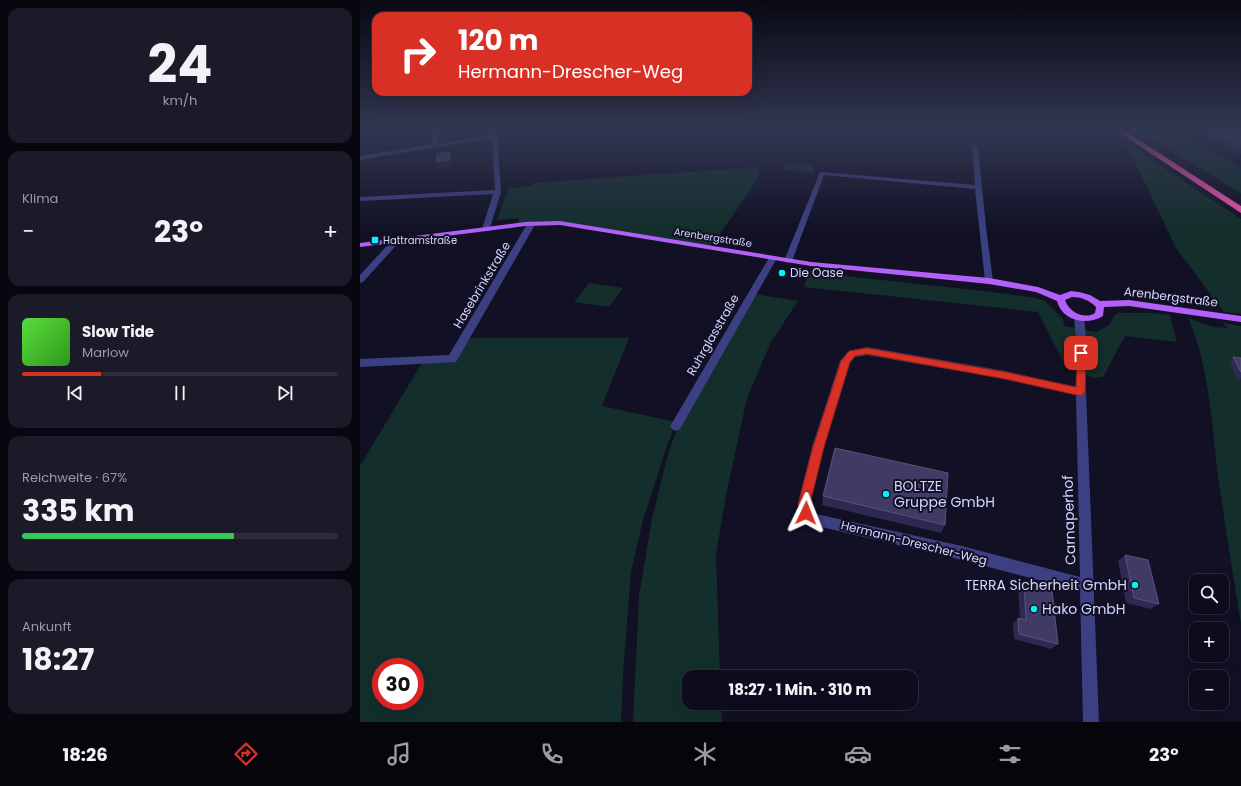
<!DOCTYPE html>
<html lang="de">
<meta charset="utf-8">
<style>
:root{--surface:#0d0c1c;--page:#1b1a29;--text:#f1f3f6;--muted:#9a9ba3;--line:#2d2c3b;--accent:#d93025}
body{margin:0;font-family:Poppins,sans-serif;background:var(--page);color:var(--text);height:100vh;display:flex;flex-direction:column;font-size:15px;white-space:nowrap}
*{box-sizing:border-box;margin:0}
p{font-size:13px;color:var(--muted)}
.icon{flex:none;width:22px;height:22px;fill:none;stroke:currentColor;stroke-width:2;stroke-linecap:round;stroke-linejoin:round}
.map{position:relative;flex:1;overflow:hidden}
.drawer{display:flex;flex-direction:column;gap:8px;padding:8px;background:#07070f;width:360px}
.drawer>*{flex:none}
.hud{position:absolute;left:12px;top:12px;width:380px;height:84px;border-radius:12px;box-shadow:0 4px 16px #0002,0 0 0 1px var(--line);background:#d93025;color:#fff;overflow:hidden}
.tools{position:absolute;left:829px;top:574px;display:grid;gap:8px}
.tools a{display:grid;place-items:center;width:40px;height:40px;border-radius:8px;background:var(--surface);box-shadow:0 4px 16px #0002,0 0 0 1px var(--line);font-size:20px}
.speed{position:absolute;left:12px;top:658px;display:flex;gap:8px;font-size:20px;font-weight:700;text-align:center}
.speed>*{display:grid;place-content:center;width:52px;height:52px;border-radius:50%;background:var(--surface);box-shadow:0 4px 16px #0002,0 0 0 1px var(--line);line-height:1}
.speed .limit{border:6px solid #d22;background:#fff;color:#111}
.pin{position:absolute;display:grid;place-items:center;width:34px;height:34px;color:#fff;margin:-17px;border-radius:8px;box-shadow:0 2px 6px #0006}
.me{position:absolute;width:44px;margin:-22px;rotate:2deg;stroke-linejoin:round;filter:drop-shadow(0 0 3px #0008)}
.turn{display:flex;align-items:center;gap:14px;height:84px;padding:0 20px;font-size:18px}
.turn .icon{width:52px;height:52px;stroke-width:2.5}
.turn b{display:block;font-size:28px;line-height:34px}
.big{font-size:30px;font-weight:700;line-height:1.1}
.drawer .tile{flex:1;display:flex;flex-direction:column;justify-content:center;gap:6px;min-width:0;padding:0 14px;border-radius:12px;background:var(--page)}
.drawer .dial{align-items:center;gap:0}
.dial b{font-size:52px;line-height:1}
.song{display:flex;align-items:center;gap:12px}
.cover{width:48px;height:48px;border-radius:6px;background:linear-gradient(135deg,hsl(110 70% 55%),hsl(110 70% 35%))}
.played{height:4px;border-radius:2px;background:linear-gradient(90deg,var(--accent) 25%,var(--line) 25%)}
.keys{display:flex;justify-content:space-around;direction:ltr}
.heat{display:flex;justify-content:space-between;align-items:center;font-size:22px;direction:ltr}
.charge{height:6px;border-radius:3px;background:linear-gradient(90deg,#34c759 67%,var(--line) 0)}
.trip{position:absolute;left:322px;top:670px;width:236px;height:40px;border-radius:12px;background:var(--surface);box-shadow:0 4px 16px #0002,0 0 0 1px var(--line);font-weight:700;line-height:40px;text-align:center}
.tabs{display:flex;height:64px;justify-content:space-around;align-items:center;background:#05050b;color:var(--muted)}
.tabs .icon{width:28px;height:28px}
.tabs .on{color:var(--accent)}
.tabs b{font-size:18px;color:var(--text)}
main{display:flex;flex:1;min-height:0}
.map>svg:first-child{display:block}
.green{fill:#132e2b;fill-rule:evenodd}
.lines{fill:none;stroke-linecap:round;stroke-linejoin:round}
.stream{stroke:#0c2441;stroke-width:2}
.minor{fill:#3c4082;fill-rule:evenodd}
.major{fill:#b360f9;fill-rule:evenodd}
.highway{fill:#f954b1;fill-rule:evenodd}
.wall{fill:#2e2952}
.shaded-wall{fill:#1b1738}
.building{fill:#403b64;stroke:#57547c}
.route{fill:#d93025;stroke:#8d1f18}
.poi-dot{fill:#09f1f5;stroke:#111025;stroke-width:1.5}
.labels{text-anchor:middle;stroke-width:4;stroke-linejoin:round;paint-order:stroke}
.far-street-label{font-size:10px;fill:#d6d5fd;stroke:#111025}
.far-poi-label{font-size:10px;fill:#d6d5fd;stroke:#111025;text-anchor:start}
.poi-label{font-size:12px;fill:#d6d5fd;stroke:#111025;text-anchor:start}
.street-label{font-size:12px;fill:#d6d5fd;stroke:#111025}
.near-poi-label{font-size:14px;fill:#d6d5fd;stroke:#111025;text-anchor:start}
.near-street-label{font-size:14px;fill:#d6d5fd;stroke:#111025}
</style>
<main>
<section class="drawer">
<div class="tile dial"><b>24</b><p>km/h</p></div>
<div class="tile"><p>Klima</p>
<div class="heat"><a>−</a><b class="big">23°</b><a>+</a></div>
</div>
<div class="tile">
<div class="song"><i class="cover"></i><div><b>Slow Tide</b><p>Marlow</p></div></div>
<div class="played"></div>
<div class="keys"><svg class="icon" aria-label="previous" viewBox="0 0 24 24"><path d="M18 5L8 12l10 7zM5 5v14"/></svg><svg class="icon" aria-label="pause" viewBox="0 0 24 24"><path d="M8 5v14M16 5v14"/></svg><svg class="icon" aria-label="next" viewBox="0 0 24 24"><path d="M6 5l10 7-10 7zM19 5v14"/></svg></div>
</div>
<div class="tile"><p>Reichweite · 67%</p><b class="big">335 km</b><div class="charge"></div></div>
<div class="tile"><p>Ankunft</p><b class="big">18:27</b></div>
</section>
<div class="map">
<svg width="881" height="722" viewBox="0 0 881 722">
<rect width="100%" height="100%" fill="#111025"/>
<!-- green -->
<g class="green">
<path d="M 778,131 L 817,131 L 881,168 L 881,193 Z"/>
<path d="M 766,143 L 881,219 L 881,314 L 864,312 L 816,248 Z"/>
<path d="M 444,163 L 454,166 L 454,173 L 424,170 L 425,165 Z"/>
<path d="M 399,167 L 399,177 L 356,240 L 348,247 L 208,224 L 157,225 L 159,218 L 137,220 L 149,188 L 171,186 L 173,183 Z"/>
<path d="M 439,271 L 632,292 L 676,298 L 685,301 L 703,319 L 704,326 L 737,332 L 749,325 L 754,316 L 758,313 L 792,313 L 810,315 L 817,342 L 765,336 L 743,377 L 733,378 L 722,372 L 706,367 L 678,312 L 444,287 L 447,278 L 436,275 Z"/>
<path d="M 229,283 L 263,288 L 249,307 L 214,302 Z"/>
<path d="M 394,294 L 438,301 L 411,342 L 387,398 L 366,495 L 356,555 L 360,677 L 329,677 L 329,703 L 361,703 L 362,722 L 273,722 L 279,596 L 292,519 L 309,450 L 319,425 Z"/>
<path d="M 828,318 L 853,327 L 867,328 L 863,323 L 881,326 L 881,624 C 873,575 865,525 858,476 C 852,426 849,364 828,318 Z"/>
<path d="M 106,338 L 269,338 L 242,406 L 316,422 L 306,449 L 283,520 L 271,572 L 263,674 L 261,722 L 0,722 L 0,466 L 63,361 L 92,360 ZM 21,667 L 55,667 L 55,701 L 21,701 Z"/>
</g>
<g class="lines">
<!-- stream -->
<path class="stream" d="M 807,131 L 881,173"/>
<!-- minor -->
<g class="minor">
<path d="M 73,131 L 79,131 L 78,144 L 131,135 L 131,131 L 137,131 L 141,192 L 129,231 L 123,231 L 122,229 L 133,194 L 0,201 L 0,197 L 135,190 L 132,138 L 0,160 L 0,156 L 72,144 Z"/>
<path d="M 615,145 L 618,147 L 626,227 L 633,281 L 632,283 L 629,284 L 625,281 L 615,189 L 464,175 L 432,261 L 428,263 L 424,261 L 460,172 L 615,185 L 612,147 Z"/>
<path d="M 169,221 L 172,221 L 176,223 L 96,362 L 0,367 L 0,359 L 89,355 Z"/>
<path d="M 34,238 L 37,238 L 41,240 L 3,282 L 0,283 L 0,275 Z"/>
<path d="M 410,256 L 413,256 L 417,258 L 320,429 L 316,431 L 312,429 L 310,426 L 312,423 Z"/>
<path d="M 719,314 L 724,317 L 726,339 L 726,392 L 739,722 L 723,722 L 720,591 L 602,560 L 453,525 L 441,517 L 438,504 L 452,447 L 480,361 L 489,351 L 507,347 L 645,371 L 716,387 L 716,339 L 714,317 ZM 507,355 L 645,379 L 716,395 L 720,577 L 602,546 L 456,514 L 452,510 L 450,504 L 464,447 L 490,363 L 495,357 Z"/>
</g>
<!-- major -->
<path class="major" d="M 200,221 L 451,262 L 629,278 L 678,287 L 700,295 L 711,291 L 719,292 L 730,295 L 740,301 L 769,300 L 881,316 L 881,322 L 769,306 L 744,307 L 743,316 C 727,326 702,321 697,301 L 676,292 L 629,284 L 451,266 L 200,225 L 165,226 L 0,247 L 0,243 L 165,222 ZM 712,297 C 721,297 729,300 736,307 L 735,313 C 724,320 709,312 705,300 Z"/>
<!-- highway -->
<path class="highway" d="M 757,131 L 765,131 L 881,206 L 881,213 Z"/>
</g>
<!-- wall -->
<g class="wall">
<path d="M 839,131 L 881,131 L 881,154 Z"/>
<path d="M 873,357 L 881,358 L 881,379 L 877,379 L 869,362 Z"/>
<path d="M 463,496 L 585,525 L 581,533 L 462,505 Z"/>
<path d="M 765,555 L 799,604 L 790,609 L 766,603 L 758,561 Z"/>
<path d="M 664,583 L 698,644 L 691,649 L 654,639 L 653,623 L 658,618 L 660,619 L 658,588 Z"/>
</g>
<!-- shaded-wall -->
<path class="shaded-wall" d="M 90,152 L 94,158 L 93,167 L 80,169 L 76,162 Z"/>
<!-- building -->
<g class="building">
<path d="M 855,131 L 881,131 L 881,145 Z"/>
<path d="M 90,152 L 89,160 L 76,162 L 77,154 Z"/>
<path d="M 873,357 L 881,358 L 881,372 Z"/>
<path d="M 475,448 L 588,473 L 585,525 L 463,496 Z"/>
<path d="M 765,555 L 788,560 L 799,604 L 774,598 Z"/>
<path d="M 664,583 L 692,590 L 698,644 L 659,634 L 658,618 L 666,620 Z"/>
</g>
<!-- sky -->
<linearGradient id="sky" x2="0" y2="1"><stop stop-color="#090914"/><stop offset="0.56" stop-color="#323751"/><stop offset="1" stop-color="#323751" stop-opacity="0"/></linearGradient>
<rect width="881" height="232" fill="url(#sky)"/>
<!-- route -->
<path class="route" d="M 507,348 L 645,372 L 716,387 L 717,353 L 721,349 L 726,353 L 725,392 L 721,396 L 645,379 L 507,354 L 495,356 L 490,362 L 464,447 L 450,504 L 452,513 L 450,517 L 446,518 L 442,517 L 438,504 L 453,447 L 481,361 L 489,351 Z"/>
<!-- markers -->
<g class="poi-dot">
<rect x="11" y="236" width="8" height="8" rx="2"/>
<circle cx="422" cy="273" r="4"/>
<circle cx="526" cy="494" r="4"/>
<circle cx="775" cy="585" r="4"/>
<circle cx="674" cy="609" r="4"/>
</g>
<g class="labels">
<!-- far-street labels -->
<g class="far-street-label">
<text transform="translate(353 237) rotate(9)" y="4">Arenbergstraße</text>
</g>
<!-- far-poi labels -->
<g class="far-poi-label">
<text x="23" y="244">Hattramstraße</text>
</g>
<!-- poi labels -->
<g class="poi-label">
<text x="430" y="277">Die Oase</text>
</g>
<!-- street labels -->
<g class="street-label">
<text transform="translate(122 285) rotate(-59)" y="4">Hasebrinkstraße</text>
<text transform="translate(811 297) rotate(7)" y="4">Arenbergstraße</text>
<text transform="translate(353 335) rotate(-60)" y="4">Ruhrglasstraße</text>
<text transform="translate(554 543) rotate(14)" y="4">Hermann-Drescher-Weg</text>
</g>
<!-- near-poi labels -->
<g class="near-poi-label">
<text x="534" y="491">BOLTZE<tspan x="534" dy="16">Gruppe GmbH</tspan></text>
<text x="767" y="590" text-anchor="end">TERRA Sicherheit GmbH</text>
<text x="682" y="614">Hako GmbH</text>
</g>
<!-- near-street labels -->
<g class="near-street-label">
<text transform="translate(709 520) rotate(-92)" y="5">Carnaperhof</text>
</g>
</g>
</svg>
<div class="tools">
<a><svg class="icon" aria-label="search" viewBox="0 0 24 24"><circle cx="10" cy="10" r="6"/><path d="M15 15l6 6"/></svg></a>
<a>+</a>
<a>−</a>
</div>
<div class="speed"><div class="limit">30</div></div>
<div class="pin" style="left:721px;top:353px;background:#d93025"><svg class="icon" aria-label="arrive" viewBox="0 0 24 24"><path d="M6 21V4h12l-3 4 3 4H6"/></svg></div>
<svg class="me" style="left:446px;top:513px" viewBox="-20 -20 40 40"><path d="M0-17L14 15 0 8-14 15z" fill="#d93025" stroke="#fff" stroke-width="4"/></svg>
<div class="trip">18:27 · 1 Min. · 310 m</div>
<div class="hud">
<div class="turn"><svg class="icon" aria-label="right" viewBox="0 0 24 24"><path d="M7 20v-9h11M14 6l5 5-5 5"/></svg><div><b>120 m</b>Hermann-Drescher-Weg</div></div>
</div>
</div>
</main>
<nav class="tabs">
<b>18:26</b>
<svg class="icon on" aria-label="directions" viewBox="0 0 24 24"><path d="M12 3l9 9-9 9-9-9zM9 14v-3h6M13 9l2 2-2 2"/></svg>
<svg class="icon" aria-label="music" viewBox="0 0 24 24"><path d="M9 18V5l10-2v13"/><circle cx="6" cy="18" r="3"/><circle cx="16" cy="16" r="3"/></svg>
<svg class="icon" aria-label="phone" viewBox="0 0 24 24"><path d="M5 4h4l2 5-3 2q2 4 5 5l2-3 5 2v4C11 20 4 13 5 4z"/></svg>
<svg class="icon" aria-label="climate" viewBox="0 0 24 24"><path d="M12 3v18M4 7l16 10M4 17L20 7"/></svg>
<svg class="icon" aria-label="car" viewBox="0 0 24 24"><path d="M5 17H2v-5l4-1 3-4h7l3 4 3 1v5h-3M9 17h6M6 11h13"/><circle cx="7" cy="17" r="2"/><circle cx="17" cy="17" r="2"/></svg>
<svg class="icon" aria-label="filters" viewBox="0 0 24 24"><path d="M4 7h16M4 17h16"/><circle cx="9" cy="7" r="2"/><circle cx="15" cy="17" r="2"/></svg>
<b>23°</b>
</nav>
